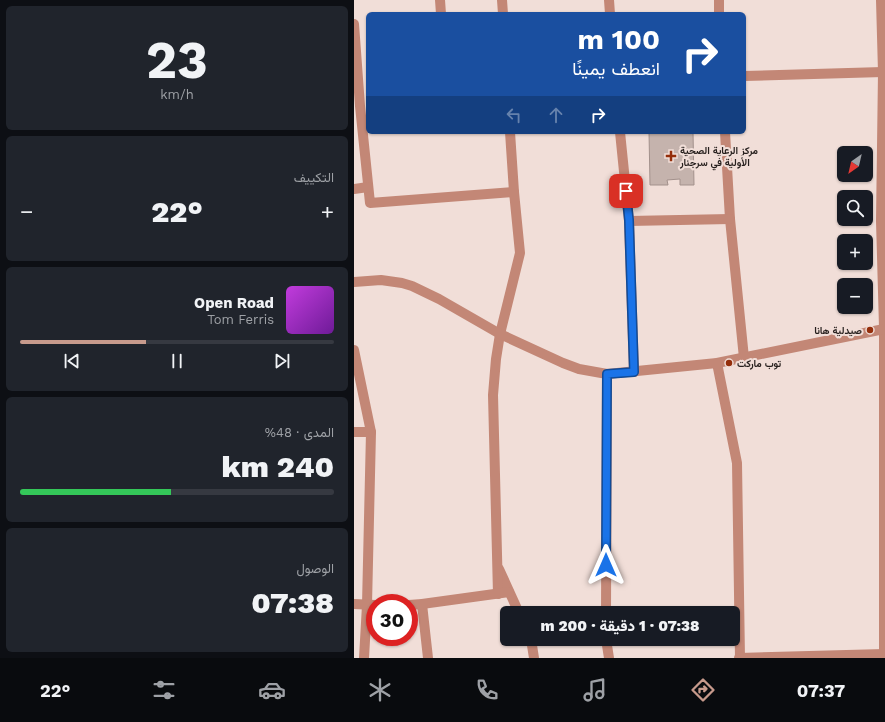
<!DOCTYPE html>
<html lang="ar">
<meta charset="utf-8">
<style>
:root{--surface:#171b24;--page:#20242c;--text:#f1f3f6;--muted:#9ea1a6;--line:#363941;--accent:#c79a8c}
body{margin:0;font-family:"Work Sans",Vazirmatn,sans-serif;background:var(--page);color:var(--text);direction:rtl;height:100vh;display:flex;flex-direction:column;font-size:15px;white-space:nowrap}
*{box-sizing:border-box;margin:0}
p{font-size:13px;color:var(--muted)}
.icon{flex:none;width:22px;height:22px;fill:none;stroke:currentColor;stroke-width:2;stroke-linecap:round;stroke-linejoin:round}
.map{position:relative;flex:1;overflow:hidden;direction:ltr}
.details{display:flex;flex-direction:column;gap:6px;padding:6px;background:#0d0f14;width:354px}
.details>*{flex:none}
.banner{position:absolute;left:12px;top:12px;width:380px;height:122px;border-radius:6px;box-shadow:0 1px 3px #0004;direction:rtl;background:#1a4fa0;color:#fff;overflow:hidden}
.needle{width:26px;rotate:214deg}
.controls{position:absolute;left:483px;top:146px;display:grid;gap:8px}
.controls a{display:grid;place-items:center;width:36px;height:36px;border-radius:6px;background:var(--surface);box-shadow:0 1px 3px #0004;font-size:20px}
.speed{position:absolute;left:12px;top:594px;display:flex;gap:8px;font-size:20px;font-weight:700;text-align:center}
.speed>*{display:grid;place-content:center;width:52px;height:52px;border-radius:50%;background:var(--surface);box-shadow:0 1px 3px #0004;line-height:1}
.speed .limit{border:6px solid #d22;background:#fff;color:#111}
.pin{position:absolute;display:grid;place-items:center;width:34px;height:34px;color:#fff;margin:-17px;border-radius:8px;box-shadow:0 2px 6px #0006}
.me{position:absolute;width:44px;margin:-22px;rotate:0deg;stroke-linejoin:round;filter:drop-shadow(0 0 3px #0008)}
.turn{display:flex;align-items:center;gap:14px;height:84px;padding:0 20px;font-size:18px}
.turn .icon{width:52px;height:52px;stroke-width:2.5}
.turn b{display:block;font-size:28px;line-height:34px}
.lanes{display:flex;align-items:center;height:38px;padding:0 20px;background:#0003;justify-content:center;gap:20px;direction:ltr}
.lanes .off{opacity:.35}
.big{font-size:30px;font-weight:800;line-height:1.1}
.details .card{flex:1;display:flex;flex-direction:column;justify-content:center;gap:6px;min-width:0;padding:0 14px;border-radius:6px;background:var(--page)}
.details .dial{align-items:center;gap:0}
.dial b{font-size:52px;line-height:1}
.song{display:flex;align-items:center;gap:12px}
.cover{width:48px;height:48px;border-radius:6px;background:linear-gradient(135deg,hsl(290 70% 55%),hsl(280 70% 35%))}
.played{height:4px;border-radius:2px;background:linear-gradient(90deg,var(--accent) 40%,var(--line) 40%)}
.keys{display:flex;justify-content:space-around;direction:ltr}
.heat{display:flex;justify-content:space-between;align-items:center;font-size:22px;direction:ltr}
.charge{height:6px;border-radius:3px;background:linear-gradient(90deg,#34c759 48%,var(--line) 0)}
.trip{position:absolute;left:146px;top:606px;width:240px;height:40px;border-radius:6px;background:var(--surface);box-shadow:0 1px 3px #0004;font-weight:800;line-height:40px;text-align:center;direction:rtl}
.tab-bar{display:flex;height:64px;justify-content:space-around;align-items:center;background:#090b0e;color:var(--muted)}
.tab-bar .icon{width:28px;height:28px}
.tab-bar .current{color:var(--accent)}
.tab-bar b{font-size:18px;color:var(--text)}
main{display:flex;flex:1;min-height:0}
.map>svg:first-child{display:block}
.building{fill:#c5b3ad;stroke:#a3918c}
.lines{fill:none;stroke-linecap:round;stroke-linejoin:round}
.minor{stroke:#c38776;stroke-width:10}
.tertiary{stroke:#c38776;stroke-width:10}
.route-casing{stroke:#114b97;stroke-width:10}
.route{stroke:#1a73e8;stroke-width:7}
.poi-dot{fill:#942e0b;stroke:#f1ded8;stroke-width:1.5}
.labels{text-anchor:middle;stroke-width:4;stroke-linejoin:round;paint-order:stroke}
.poi-label{font-size:10px;font-weight:bold;fill:#261f1d;stroke:#f1ded8;text-anchor:start}
</style>
<main>
<div class="map">
<svg width="531" height="658" viewBox="0 0 531 658">
<rect width="100%" height="100%" fill="#f1ded8"/>
<!-- building -->
<path class="building" d="M 295,132 L 339,132 L 340,185 L 326,185 L 326,179 L 313,180 L 314,185 L 296,185 Z"/>
<g class="lines">
<!-- minor -->
<g class="minor">
<path d="M 86,0 L 87,14"/>
<path d="M 148,0 L 149,14"/>
<path d="M 255,0 L 256,14"/>
<path d="M 365,0 L 365,14"/>
<path d="M 0,24 L 6,106 L 16,203 L 160,192"/>
<path d="M 390,76 L 529,72"/>
<path d="M 266,132 L 275,221 L 280,372"/>
<path d="M 371,132 L 376,219 L 390,358"/>
<path d="M 0,189 L 14,187"/>
<path d="M 275,221 L 376,219"/>
<path d="M 0,350 L 17,432 L 13,605 L 10,658"/>
<path d="M 363,363 L 383,463 L 386,658"/>
<path d="M 0,432 L 17,432"/>
<path d="M 145,569 L 165,613"/>
<path d="M 144,594 L 139,395 L 142,359 L 146,334 L 166,253 L 160,192 L 156,132"/>
<path d="M 0,604 L 21,605"/>
<path d="M 68,604 L 74,658"/>
<path d="M 55,605 L 68,604 L 155,592"/>
<path d="M 252,613 L 253,374"/>
<path d="M 177,639 L 180,658"/>
<path d="M 252,639 L 255,658"/>
<path d="M 385,658 L 530,654"/>
</g>
<!-- tertiary -->
<g class="tertiary">
<path d="M 527,0 L 529,72 L 527,221 L 530,327 L 530,658"/>
<path d="M 0,282 L 27,280 L 48,283 L 58,286 L 85,299 L 146,334 L 209,363 L 225,369 L 253,374 L 363,363 L 530,329"/>
</g>
</g>
<g class="lines">
<!-- route casing -->
<g class="route-casing">
<path id="route" d="M 252,565 L 253,374 L 280,372 L 275,220 L 272,191"/>
</g>
<!-- route -->
<use href="#route" class="route"/>
</g>
<!-- markers -->
<g class="poi-dot">
<path d="M315 150h4v4h4v4h-4v4h-4v-4h-4v-4h4z"/>
<circle cx="516" cy="330" r="4"/>
<circle cx="375" cy="363" r="4"/>
</g>
<g class="labels">
<!-- poi labels -->
<g class="poi-label">
<text x="326" y="154">مركز الرعاية الصحية<tspan x="326" dy="12">الأولية في سرجنار</tspan></text>
<text x="508" y="334" text-anchor="end">صيدلية هانا</text>
<text x="383" y="367">توب ماركت</text>
</g>
</g>
</svg>
<div class="controls">
<a><svg class="needle" viewBox="-14 -14 28 28"><path d="M0-13l5 13h-10z" fill="#e53935"/><path d="M0 13l5-13h-10z" fill="#9ea1a6"/></svg></a>
<a><svg class="icon" aria-label="search" viewBox="0 0 24 24"><circle cx="10" cy="10" r="6"/><path d="M15 15l6 6"/></svg></a>
<a>+</a>
<a>−</a>
</div>
<div class="speed"><div class="limit">30</div></div>
<div class="pin" style="left:272px;top:191px;background:#d93025"><svg class="icon" aria-label="arrive" viewBox="0 0 24 24"><path d="M6 21V4h12l-3 4 3 4H6"/></svg></div>
<svg class="me" style="left:252px;top:565px" viewBox="-20 -20 40 40"><path d="M0-17L14 15 0 8-14 15z" fill="#1a73e8" stroke="#fff" stroke-width="4"/></svg>
<div class="trip">07:38 · 1 دقيقة · 200 m</div>
<div class="banner">
<div class="turn"><svg class="icon" aria-label="right" viewBox="0 0 24 24"><path d="M7 20v-9h11M14 6l5 5-5 5"/></svg><div><b>100 m</b>انعطف يمينًا</div></div>
<div class="lanes"><svg class="icon off" aria-label="left" viewBox="0 0 24 24"><path d="M17 20v-9H6M10 6l-5 5 5 5"/></svg><svg class="icon off" aria-label="ahead" viewBox="0 0 24 24"><path d="M12 20V5M6 11l6-6 6 6"/></svg><svg class="icon" aria-label="right" viewBox="0 0 24 24"><path d="M7 20v-9h11M14 6l5 5-5 5"/></svg></div>
</div>
</div>
<section class="details">
<div class="card dial"><b>23</b><p>km/h</p></div>
<div class="card"><p>التكييف</p>
<div class="heat"><a>−</a><b class="big">22°</b><a>+</a></div>
</div>
<div class="card">
<div class="song"><i class="cover"></i><div><b>Open Road</b><p>Tom Ferris</p></div></div>
<div class="played"></div>
<div class="keys"><svg class="icon" aria-label="previous" viewBox="0 0 24 24"><path d="M18 5L8 12l10 7zM5 5v14"/></svg><svg class="icon" aria-label="pause" viewBox="0 0 24 24"><path d="M8 5v14M16 5v14"/></svg><svg class="icon" aria-label="next" viewBox="0 0 24 24"><path d="M6 5l10 7-10 7zM19 5v14"/></svg></div>
</div>
<div class="card"><p>المدى · 48%</p><b class="big">240 km</b><div class="charge"></div></div>
<div class="card"><p>الوصول</p><b class="big">07:38</b></div>
</section>
</main>
<nav class="tab-bar">
<b>07:37</b>
<svg class="icon current" aria-label="directions" viewBox="0 0 24 24"><path d="M12 3l9 9-9 9-9-9zM9 14v-3h6M13 9l2 2-2 2"/></svg>
<svg class="icon" aria-label="music" viewBox="0 0 24 24"><path d="M9 18V5l10-2v13"/><circle cx="6" cy="18" r="3"/><circle cx="16" cy="16" r="3"/></svg>
<svg class="icon" aria-label="phone" viewBox="0 0 24 24"><path d="M5 4h4l2 5-3 2q2 4 5 5l2-3 5 2v4C11 20 4 13 5 4z"/></svg>
<svg class="icon" aria-label="climate" viewBox="0 0 24 24"><path d="M12 3v18M4 7l16 10M4 17L20 7"/></svg>
<svg class="icon" aria-label="car" viewBox="0 0 24 24"><path d="M5 17H2v-5l4-1 3-4h7l3 4 3 1v5h-3M9 17h6M6 11h13"/><circle cx="7" cy="17" r="2"/><circle cx="17" cy="17" r="2"/></svg>
<svg class="icon" aria-label="filters" viewBox="0 0 24 24"><path d="M4 7h16M4 17h16"/><circle cx="9" cy="7" r="2"/><circle cx="15" cy="17" r="2"/></svg>
<b>22°</b>
</nav>
